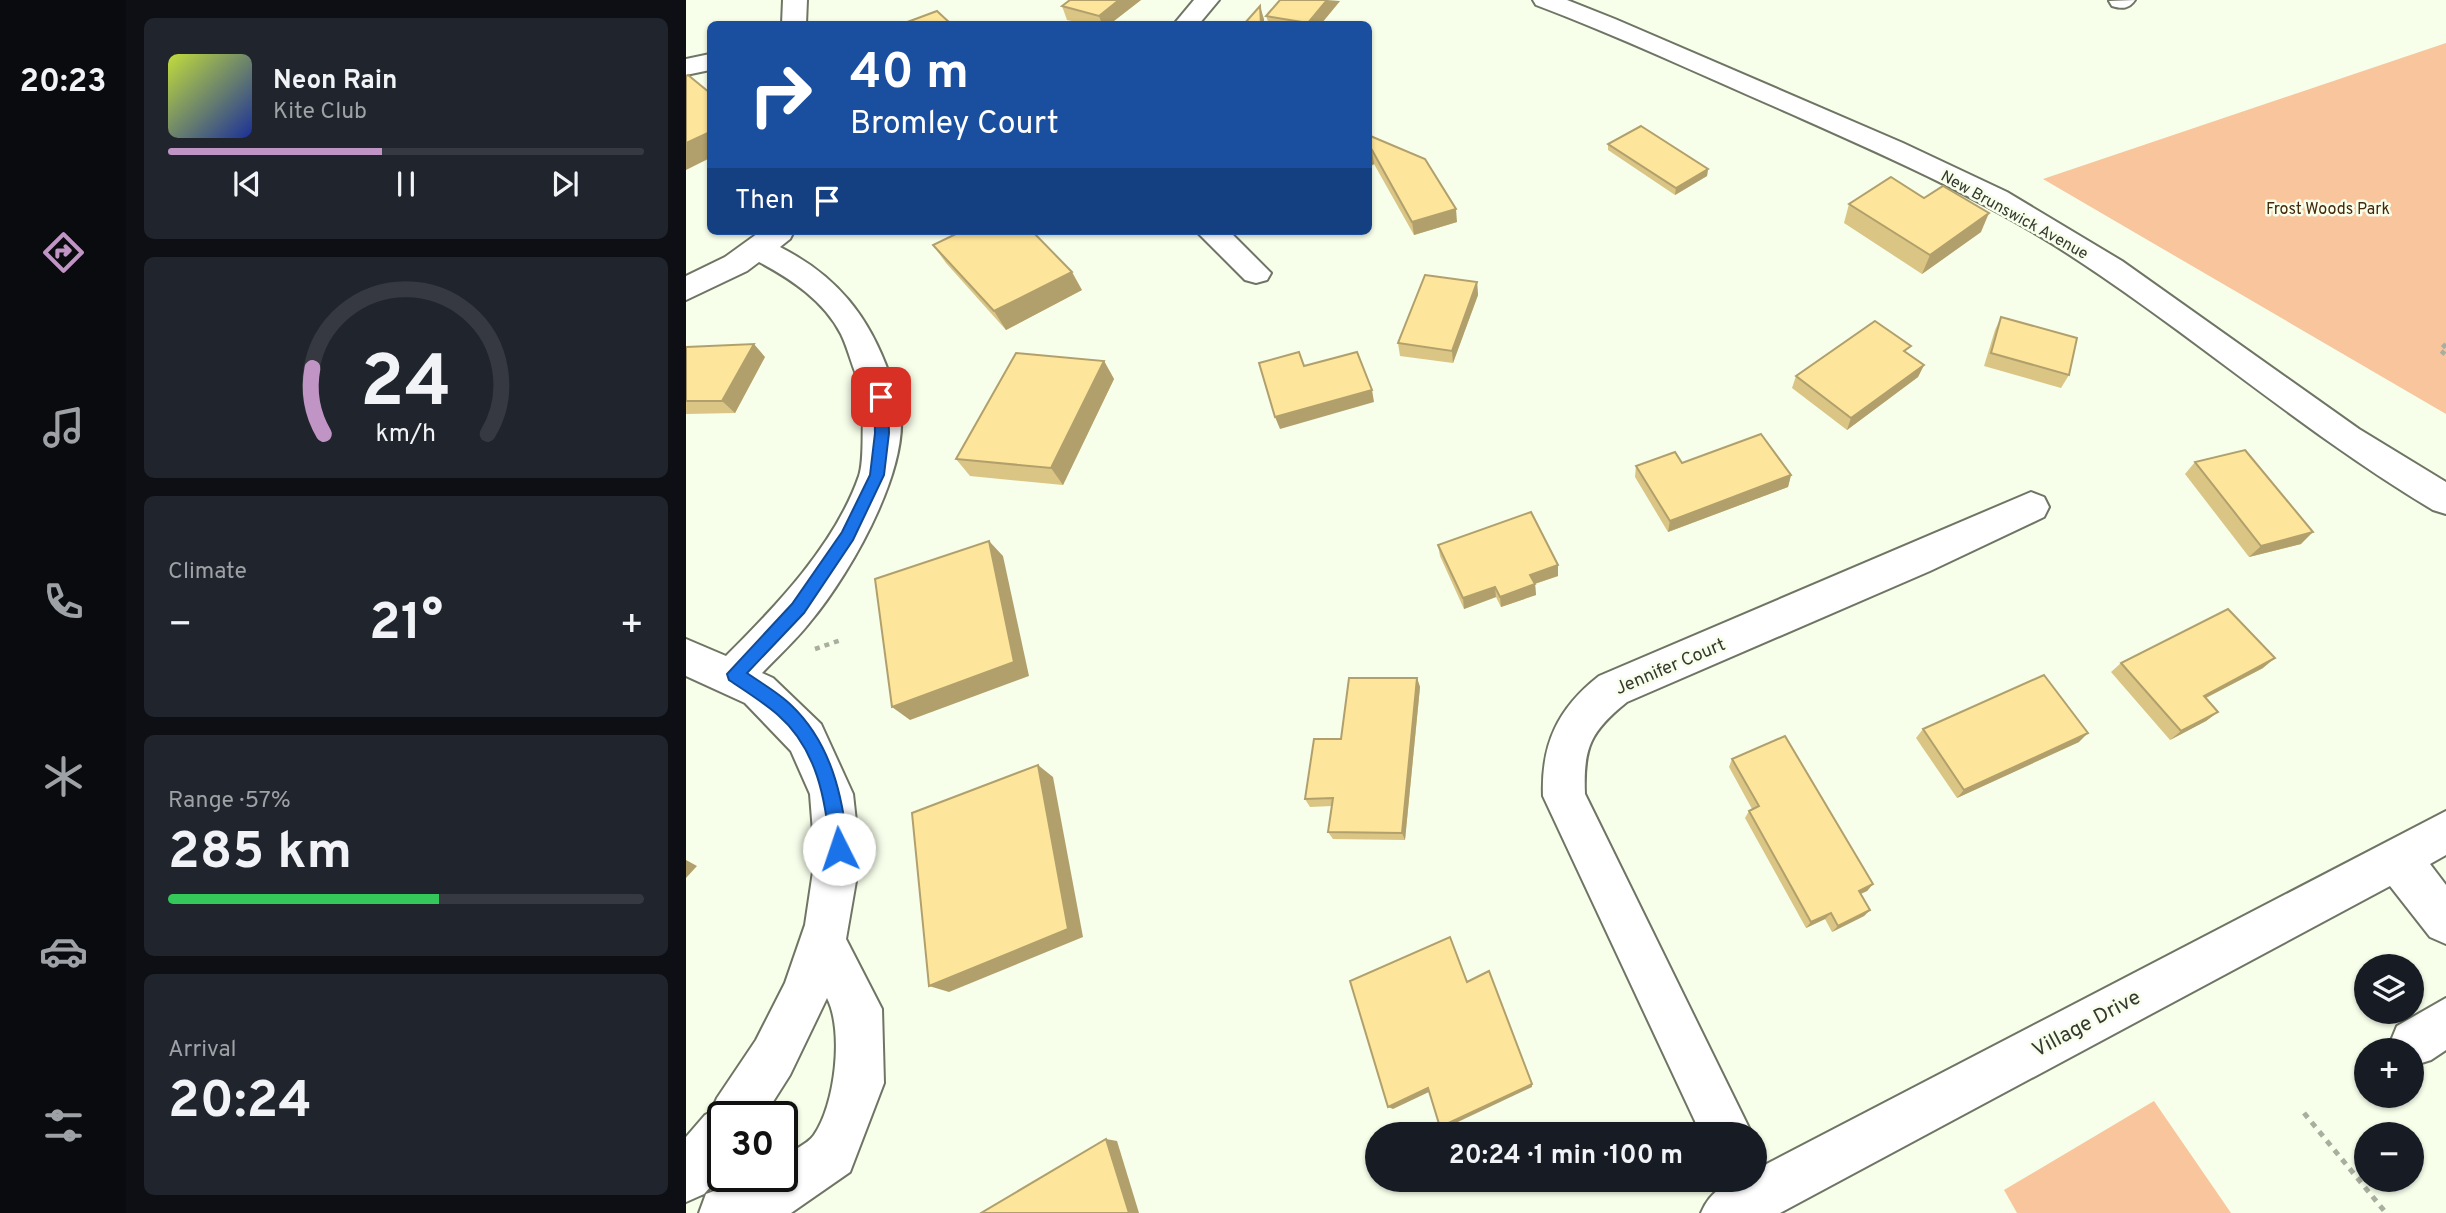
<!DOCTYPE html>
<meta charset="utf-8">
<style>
:root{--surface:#171b24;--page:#20242c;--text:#f1f3f6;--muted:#9ea1a6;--line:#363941;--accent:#c095c6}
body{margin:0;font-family:Overpass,sans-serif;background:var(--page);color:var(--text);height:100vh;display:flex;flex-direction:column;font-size:26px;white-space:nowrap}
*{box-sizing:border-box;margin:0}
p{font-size:23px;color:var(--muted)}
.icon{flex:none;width:38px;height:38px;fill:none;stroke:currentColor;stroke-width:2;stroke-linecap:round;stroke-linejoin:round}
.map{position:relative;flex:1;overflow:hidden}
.panel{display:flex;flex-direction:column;gap:18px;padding:18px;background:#0d0f14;width:560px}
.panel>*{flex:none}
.hud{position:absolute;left:21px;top:21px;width:665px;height:214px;border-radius:10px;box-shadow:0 2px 5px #0004;background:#1a4fa0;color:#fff;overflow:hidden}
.controls{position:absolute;left:1668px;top:954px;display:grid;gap:14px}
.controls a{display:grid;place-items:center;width:70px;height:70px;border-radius:50%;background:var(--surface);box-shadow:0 2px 5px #0004;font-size:35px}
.speed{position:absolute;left:21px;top:1101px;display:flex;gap:14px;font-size:35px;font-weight:700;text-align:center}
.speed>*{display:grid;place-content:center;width:91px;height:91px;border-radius:50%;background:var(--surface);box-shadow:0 2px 5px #0004;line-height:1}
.speed .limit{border:4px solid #111;border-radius:10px;background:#fff;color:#111}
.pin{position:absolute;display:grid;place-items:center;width:60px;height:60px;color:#fff;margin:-30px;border-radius:14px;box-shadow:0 4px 10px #0006}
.me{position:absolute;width:77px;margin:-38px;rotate:356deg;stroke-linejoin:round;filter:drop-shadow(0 0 5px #0008)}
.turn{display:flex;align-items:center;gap:24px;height:147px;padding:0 28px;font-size:32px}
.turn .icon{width:91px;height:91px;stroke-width:2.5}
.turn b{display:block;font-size:49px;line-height:60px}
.then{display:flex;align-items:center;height:66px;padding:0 28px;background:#0003;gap:14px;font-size:26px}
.big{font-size:52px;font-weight:700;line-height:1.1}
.panel .widget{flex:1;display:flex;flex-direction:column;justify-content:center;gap:10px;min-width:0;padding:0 24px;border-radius:10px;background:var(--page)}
.panel .dial{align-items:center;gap:0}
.dial svg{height:182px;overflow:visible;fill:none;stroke:var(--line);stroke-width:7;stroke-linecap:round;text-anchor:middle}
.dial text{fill:var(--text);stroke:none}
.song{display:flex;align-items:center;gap:21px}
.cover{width:84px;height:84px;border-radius:10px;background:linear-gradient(135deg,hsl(70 70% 55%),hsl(230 70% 35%))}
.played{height:7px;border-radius:4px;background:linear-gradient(90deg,var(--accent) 45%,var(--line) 45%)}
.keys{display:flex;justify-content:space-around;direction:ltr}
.heat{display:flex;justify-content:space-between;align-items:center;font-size:38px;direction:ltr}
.charge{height:10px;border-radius:5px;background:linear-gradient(90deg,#34c759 57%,var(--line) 0)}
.trip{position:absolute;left:679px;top:1122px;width:402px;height:70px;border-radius:35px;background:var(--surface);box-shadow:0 2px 5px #0004;font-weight:700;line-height:70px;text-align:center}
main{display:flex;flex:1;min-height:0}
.dock{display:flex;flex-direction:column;width:126px;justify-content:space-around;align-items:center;background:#090b0e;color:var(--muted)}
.dock .icon{width:49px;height:49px}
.dock .current{color:var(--accent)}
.dock b{font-size:32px;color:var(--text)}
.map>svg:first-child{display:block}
.green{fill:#f8c59c}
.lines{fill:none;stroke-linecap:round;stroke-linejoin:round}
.minor-casing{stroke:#6f7564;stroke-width:4}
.path-far1{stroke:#a9ae9f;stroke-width:4.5;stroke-dasharray:5 5;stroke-linecap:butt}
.path{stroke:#a9ae9f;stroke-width:5;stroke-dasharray:6 6;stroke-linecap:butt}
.minor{fill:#fff;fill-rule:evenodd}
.wall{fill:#dac585}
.shaded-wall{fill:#b1a06c}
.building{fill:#fde59b;stroke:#b1a06c;stroke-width:2}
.route{fill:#1a73e8;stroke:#114b97;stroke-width:2}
.labels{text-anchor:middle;stroke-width:5;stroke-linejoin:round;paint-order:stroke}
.far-park-label{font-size:16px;fill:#45270b;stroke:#f7feea}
.far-street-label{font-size:16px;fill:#363931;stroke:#f7feea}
.street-label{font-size:18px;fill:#363931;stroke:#f7feea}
.near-street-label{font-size:21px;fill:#363931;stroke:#f7feea}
</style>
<main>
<nav class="dock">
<b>20:23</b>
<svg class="icon current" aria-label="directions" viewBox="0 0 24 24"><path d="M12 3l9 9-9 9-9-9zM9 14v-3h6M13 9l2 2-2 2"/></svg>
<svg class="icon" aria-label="music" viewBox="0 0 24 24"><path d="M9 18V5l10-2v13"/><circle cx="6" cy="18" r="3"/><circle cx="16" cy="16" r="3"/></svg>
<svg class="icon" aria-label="phone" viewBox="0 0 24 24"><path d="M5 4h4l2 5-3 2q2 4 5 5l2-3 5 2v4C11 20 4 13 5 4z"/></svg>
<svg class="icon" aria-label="climate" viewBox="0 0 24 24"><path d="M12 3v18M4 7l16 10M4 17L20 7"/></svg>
<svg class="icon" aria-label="car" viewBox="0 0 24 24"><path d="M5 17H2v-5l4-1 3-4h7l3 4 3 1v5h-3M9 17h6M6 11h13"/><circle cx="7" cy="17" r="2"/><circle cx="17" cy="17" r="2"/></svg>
<svg class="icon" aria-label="filters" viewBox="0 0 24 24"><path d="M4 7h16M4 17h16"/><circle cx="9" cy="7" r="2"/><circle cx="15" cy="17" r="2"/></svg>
</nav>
<section class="panel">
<div class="widget">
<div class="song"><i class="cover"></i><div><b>Neon Rain</b><p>Kite Club</p></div></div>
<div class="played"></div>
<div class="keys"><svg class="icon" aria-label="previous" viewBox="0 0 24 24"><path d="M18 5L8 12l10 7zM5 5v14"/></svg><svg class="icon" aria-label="pause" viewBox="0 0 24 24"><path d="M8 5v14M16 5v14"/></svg><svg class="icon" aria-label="next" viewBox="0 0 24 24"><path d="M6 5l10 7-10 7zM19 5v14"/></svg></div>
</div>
<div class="widget dial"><svg viewBox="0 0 100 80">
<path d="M14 69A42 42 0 1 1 86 69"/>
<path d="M14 69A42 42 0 0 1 9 40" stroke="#c095c6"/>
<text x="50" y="56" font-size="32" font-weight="700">24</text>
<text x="50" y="72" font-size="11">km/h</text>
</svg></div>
<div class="widget"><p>Climate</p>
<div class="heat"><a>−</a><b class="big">21°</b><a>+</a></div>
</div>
<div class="widget"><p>Range · 57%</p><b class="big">285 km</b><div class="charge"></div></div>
<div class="widget"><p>Arrival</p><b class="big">20:24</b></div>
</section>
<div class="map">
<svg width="1760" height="1213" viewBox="0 0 1760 1213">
<rect width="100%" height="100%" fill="#f7feea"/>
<!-- green -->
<g class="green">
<path d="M 1760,43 L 1760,414 L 1357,179 Z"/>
<path d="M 1468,1101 L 1545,1213 L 1331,1213 L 1318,1190 Z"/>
</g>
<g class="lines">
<!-- minor casing -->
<g class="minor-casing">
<g id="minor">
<path d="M 97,0 L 121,0 L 120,24 L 96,24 Z"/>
<path d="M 508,0 L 533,0 L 513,24 L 488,24 Z"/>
<path d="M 847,0 L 881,0 L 929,19 L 1217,143 L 1321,192 L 1436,261 L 1673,429 L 1760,482 L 1760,514 L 1747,510 C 1613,430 1497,326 1365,243 C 1279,190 1186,150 1094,109 C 1013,74 933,36 850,5 Z"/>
<path d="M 1449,0 C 1443,9 1436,9 1426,6 L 1423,1 Z"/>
<path d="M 24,54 L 24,70 L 0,75 L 0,59 Z"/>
<path d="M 75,231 L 108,231 L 104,239 L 94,247 C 151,276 183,316 204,376 L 197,385 L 207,388 C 240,447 163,576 124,622 C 110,640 92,656 76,673 L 87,678 L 135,724 L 167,794 L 174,858 L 160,939 L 196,1009 L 198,1083 L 164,1172 L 105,1213 L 13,1213 L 20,1194 L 68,1176 L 96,1176 L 96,1157 C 105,1151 122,1144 128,1135 C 149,1105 158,1031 141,998 L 104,1075 L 78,1116 L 37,1116 L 37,1173 L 18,1194 L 0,1202 L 0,1137 L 19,1115 L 25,1112 L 31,1098 L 70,1040 L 99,983 L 119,925 L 129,858 L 124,794 L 105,751 L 59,703 L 0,676 L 0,639 L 40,656 C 90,606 149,545 173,476 C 181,453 171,402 185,388 L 175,385 C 166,369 163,350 155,334 C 138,301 105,279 73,262 L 61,271 L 0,300 L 0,276 L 39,257 Z"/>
<path d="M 510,231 L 543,231 L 585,273 L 581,280 L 570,283 L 559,280 Z"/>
<path d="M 1345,492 L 1358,497 L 1363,507 L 1358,517 L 1244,571 L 941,702 C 905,731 897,747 899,794 L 1066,1134 L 1015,1134 L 857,796 C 855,744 872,708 913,676 Z"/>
<path d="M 1760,811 L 1760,855 L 1744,864 L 1760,885 L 1760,944 L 1744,937 L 1704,886 L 1094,1213 L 1015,1213 C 1025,1189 1043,1180 1069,1180 L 1069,1170 Z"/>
<path d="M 1760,998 L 1760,1050 L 1745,1060 L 1726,1066 L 1726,1050 L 1707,1050 L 1704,1043 L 1711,1026 Z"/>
</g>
</g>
<!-- path-far1 -->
<g class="path-far1">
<path d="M 1760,344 L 1754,350 L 1760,355"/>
<path d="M 129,649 L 155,640"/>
</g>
<!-- path -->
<path class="path" d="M 1618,1113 L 1700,1213"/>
<!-- minor -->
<use href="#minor" class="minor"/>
</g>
<!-- wall -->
<g class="wall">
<path d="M 455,0 L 424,24 L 400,24 L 381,20 L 376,6 Z"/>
<path d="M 654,1 L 635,24 L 583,24 L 580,16 Z"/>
<path d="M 682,135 L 771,222 L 728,235 L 688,164 L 682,168 Z"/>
<path d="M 922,144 L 1022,169 L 1021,176 L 989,195 L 922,150 Z"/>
<path d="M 1163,204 L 1295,232 L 1236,274 L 1158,223 Z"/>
<path d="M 247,245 L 396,290 L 320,330 L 260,263 Z"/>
<path d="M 791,282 L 792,295 L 767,363 L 714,356 L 712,343 Z"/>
<path d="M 1315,317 L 1383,375 L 1375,388 L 1298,366 L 1309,330 Z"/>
<path d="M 0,347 L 79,357 L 49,413 L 0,414 Z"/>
<path d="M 1222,354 L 1238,365 L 1232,377 L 1161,430 L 1106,388 L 1110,376 Z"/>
<path d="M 418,361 L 428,379 L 377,485 L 284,476 L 270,459 Z"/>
<path d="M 1509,462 L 1615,544 L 1563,557 L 1499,474 Z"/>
<path d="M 950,466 L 1105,475 L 1102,487 L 982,532 L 949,477 Z"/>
<path d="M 752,545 L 872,565 L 872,576 L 849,584 L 850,595 L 815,607 L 810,597 L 778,609 L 754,556 Z"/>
<path d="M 1435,663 L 1577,668 L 1520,698 L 1532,712 L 1520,721 L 1484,740 L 1425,672 Z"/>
<path d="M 731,678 L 734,687 L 719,840 L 647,839 L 642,832 L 646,806 L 624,807 L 619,799 L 655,739 Z"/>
<path d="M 1237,729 L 1393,742 L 1271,798 L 1230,738 Z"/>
<path d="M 1046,759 L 1187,884 L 1181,891 L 1175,894 L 1184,910 L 1178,916 L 1146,932 L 1139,919 L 1120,928 L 1059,818 L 1063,811 L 1066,809 L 1043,767 Z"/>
</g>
<!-- shaded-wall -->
<g class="shaded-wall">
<path d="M 433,0 L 455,0 L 424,24 L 416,24 L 413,16 Z"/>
<path d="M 641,0 L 654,1 L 635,24 L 622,24 L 622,23 Z"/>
<path d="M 574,6 L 578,19 L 578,24 L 575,24 Z"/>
<path d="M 24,132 L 24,158 L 0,170 L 0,143 Z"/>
<path d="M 686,150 L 688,164 L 682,168 L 682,153 Z"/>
<path d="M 1022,169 L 1021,176 L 989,195 L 990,188 Z"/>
<path d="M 770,209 L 771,222 L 728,235 L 726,222 Z"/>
<path d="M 1303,213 L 1295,232 L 1236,274 L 1244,255 Z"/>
<path d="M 386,272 L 396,290 L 320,330 L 308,311 Z"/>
<path d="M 791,282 L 792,295 L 767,363 L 766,351 Z"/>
<path d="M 68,344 L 79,357 L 49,413 L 36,401 Z"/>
<path d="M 418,361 L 428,379 L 377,485 L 365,468 Z"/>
<path d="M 1238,365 L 1232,377 L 1161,430 L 1165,418 Z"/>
<path d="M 686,390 L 688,402 L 594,429 L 589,417 Z"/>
<path d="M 1105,475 L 1102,487 L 982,532 L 984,521 Z"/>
<path d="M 1627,532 L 1615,544 L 1563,557 L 1575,546 Z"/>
<path d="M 303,541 L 317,556 L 343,676 L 224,720 L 206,707 Z"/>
<path d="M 872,565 L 872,576 L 845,585 L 844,575 Z"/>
<path d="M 849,584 L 850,595 L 815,607 L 814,597 Z"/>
<path d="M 809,587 L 810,597 L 778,609 L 777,598 Z"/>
<path d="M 1589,658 L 1577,668 L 1506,705 L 1518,696 Z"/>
<path d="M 731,678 L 734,687 L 719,840 L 716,833 Z"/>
<path d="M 1532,712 L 1520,721 L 1484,740 L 1495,731 Z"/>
<path d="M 1402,733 L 1393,742 L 1271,798 L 1278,790 Z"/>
<path d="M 352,765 L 367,777 L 397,937 L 263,992 L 243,986 Z"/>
<path d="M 0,860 L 11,866 L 0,878 Z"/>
<path d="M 1187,884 L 1181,891 L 1167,897 L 1173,891 Z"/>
<path d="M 1184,910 L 1178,916 L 1146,932 L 1152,926 Z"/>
<path d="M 1145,913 L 1139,919 L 1120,928 L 1125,922 Z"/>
<path d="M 846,1084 L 846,1087 L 757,1129 L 754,1127 Z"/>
<path d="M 742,1088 L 745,1091 L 707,1109 L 702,1107 Z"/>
<path d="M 420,1139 L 431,1141 L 453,1213 L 443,1213 Z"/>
</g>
<!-- building -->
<g class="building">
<path d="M 384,0 L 433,0 L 413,16 L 376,6 Z"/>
<path d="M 594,0 L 641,0 L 622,23 L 580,16 Z"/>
<path d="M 574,6 L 575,24 L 558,24 Z"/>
<path d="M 251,11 L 265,24 L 216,24 Z"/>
<path d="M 2,75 L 24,93 L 24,132 L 0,143 L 0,76 Z"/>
<path d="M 955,126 L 1022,169 L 990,188 L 922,144 Z"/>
<path d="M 682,135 L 739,159 L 770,209 L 726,222 L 686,150 L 682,153 Z"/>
<path d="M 1205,177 L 1238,198 L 1257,186 L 1303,213 L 1244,255 L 1163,204 Z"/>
<path d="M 276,231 L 346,231 L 386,272 L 308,311 L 247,245 Z"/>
<path d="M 739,275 L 791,282 L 766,351 L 712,343 Z"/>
<path d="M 1315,317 L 1391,338 L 1383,375 L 1305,353 Z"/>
<path d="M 1189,321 L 1225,346 L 1218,351 L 1238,365 L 1165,418 L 1110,376 Z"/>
<path d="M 68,344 L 36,401 L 0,401 L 0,347 Z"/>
<path d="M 613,352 L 618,366 L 671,352 L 686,390 L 589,417 L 573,363 Z"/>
<path d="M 330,353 L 418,361 L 365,468 L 270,459 Z"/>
<path d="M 1075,434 L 1105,475 L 984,521 L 950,466 L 989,452 L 996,463 Z"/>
<path d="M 1559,450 L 1627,532 L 1575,546 L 1509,462 Z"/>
<path d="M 845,512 L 872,565 L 844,575 L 849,584 L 814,597 L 809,587 L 777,598 L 752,545 Z"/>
<path d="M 303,541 L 328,662 L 206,707 L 189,579 Z"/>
<path d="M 1542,609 L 1589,658 L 1518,696 L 1532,712 L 1495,731 L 1435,663 Z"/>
<path d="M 1358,675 L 1402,733 L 1278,790 L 1237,729 Z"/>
<path d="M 663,678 L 731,678 L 716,833 L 642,832 L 647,798 L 619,799 L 628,739 L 655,739 Z"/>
<path d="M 1099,736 L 1187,884 L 1173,891 L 1184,910 L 1152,926 L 1145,913 L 1125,922 L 1063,811 L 1073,806 L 1046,759 Z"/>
<path d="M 352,765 L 382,929 L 243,986 L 226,813 Z"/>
<path d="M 764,937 L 781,982 L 803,971 L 846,1084 L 754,1127 L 742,1088 L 702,1107 L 664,981 Z"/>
<path d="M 420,1139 L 443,1213 L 295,1213 Z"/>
</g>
<!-- route -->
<path class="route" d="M 195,391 L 202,397 L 203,433 L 198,475 L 167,540 L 118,613 L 61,673 C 75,683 93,693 105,705 C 145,743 157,796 162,849 L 159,855 L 153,858 L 146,855 L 144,849 C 140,800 131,749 92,715 C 77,702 59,691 43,680 L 41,674 L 106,604 L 156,532 L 184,475 L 189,433 L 188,397 Z"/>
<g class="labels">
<!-- far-park labels -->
<g class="far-park-label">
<text x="1642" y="214">Frost Woods Park</text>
</g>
<!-- far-street labels -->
<g class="far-street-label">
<text transform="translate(1329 214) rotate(29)" y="6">New Brunswick Avenue</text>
</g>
<!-- street labels -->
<g class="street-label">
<text transform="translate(984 666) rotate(-23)" y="6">Jennifer Court</text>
</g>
<!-- near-street labels -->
<g class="near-street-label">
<text transform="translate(1400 1023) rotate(-28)" y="7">Village Drive</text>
</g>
</g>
</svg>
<div class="controls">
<a><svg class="icon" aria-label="layers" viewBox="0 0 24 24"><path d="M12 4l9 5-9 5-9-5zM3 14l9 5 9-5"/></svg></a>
<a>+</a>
<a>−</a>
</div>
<div class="speed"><div class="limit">30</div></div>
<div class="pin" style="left:195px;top:397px;background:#d93025"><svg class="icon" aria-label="arrive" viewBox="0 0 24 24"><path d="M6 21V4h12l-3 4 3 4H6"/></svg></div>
<svg class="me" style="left:153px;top:849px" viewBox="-20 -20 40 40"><circle r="19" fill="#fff"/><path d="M0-13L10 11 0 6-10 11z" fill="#1a73e8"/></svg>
<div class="trip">20:24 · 1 min · 100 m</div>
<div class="hud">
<div class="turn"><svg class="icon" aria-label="right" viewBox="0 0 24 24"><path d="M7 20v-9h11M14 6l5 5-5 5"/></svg><div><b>40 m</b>Bromley Court</div></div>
<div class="then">Then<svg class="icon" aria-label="arrive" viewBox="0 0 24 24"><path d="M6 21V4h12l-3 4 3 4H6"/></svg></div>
</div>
</div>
</main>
